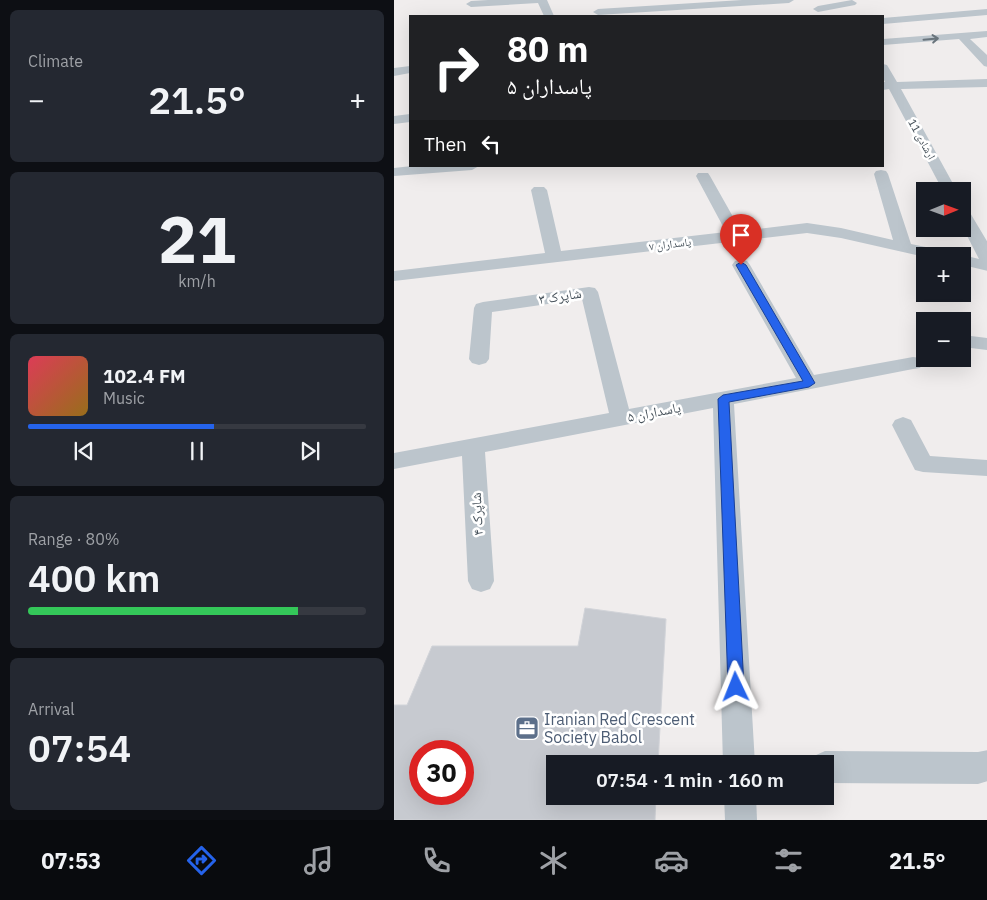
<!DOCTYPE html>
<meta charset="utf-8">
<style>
:root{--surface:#171b24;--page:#242831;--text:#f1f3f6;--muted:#9ea1a6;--line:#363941;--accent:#2563eb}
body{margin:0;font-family:"IBM Plex Sans","Noto Naskh Arabic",sans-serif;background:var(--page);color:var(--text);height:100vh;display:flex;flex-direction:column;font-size:19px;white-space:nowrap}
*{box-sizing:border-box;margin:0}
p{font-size:16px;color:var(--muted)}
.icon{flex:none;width:28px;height:28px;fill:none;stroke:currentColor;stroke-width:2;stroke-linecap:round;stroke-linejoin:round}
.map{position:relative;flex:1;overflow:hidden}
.details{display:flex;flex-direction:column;gap:10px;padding:10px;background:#0d0f14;width:394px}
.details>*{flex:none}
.banner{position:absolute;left:15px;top:15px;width:475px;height:152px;border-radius:0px;box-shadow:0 5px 20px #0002;background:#202124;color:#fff;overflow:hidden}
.needle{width:32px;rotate:89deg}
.fabs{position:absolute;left:522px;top:182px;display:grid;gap:10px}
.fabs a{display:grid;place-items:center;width:55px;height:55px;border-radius:0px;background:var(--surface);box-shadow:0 5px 20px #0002;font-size:25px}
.speed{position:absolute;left:15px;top:740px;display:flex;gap:10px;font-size:25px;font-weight:700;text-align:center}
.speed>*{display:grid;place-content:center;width:65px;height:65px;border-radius:50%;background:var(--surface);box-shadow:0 5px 20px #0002;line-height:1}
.speed .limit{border:8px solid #d22;background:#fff;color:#111}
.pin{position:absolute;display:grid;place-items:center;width:42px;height:42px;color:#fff;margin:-51px -21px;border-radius:50% 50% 50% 0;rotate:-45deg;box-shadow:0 0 5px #0007}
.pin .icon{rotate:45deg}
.me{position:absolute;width:55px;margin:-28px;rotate:358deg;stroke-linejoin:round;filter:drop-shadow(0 0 4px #0008)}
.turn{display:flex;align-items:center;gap:18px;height:105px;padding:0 15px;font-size:22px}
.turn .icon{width:65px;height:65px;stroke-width:2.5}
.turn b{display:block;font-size:35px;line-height:42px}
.then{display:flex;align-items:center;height:48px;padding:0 15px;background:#0003;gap:10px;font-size:19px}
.big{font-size:38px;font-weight:600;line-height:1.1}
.details .widget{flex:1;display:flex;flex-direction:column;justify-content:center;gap:8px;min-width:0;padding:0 18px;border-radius:8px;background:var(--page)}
.details .dial{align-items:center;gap:0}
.dial b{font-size:65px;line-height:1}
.song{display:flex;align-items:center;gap:15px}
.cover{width:60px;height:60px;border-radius:8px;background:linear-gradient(135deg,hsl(350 70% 55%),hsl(40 70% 35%))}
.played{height:5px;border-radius:2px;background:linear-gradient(90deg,var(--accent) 55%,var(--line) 55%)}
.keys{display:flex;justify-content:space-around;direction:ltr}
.heat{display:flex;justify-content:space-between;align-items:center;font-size:28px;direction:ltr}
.charge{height:8px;border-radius:4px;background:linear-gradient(90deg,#34c759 80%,var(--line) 0)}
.trip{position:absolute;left:152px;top:755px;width:288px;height:50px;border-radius:0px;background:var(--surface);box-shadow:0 5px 20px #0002;font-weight:600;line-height:50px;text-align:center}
.dock{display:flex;height:80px;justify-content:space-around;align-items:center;background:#090b0e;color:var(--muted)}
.dock .icon{width:35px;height:35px}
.dock .active{color:var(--accent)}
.dock b{font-size:22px;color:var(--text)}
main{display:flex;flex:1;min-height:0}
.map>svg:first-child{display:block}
.building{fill:#c7cad0;stroke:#d2d4d9;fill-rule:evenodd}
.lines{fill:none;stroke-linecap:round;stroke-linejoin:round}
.minor{fill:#bcc5cc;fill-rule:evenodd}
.oneway{stroke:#69747c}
.route{fill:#2563eb;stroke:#184099}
.labels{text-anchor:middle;stroke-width:5;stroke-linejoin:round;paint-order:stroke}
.far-street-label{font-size:11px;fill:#46515a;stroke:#fff}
.street-label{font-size:14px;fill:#46515a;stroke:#fff}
.near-service-label{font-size:16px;fill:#4e5e75;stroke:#fff;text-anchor:start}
</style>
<main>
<section class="details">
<div class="widget"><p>Climate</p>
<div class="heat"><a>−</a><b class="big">21.5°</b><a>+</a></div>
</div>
<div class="widget dial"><b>21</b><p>km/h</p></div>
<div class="widget">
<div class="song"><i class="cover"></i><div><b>102.4 FM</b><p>Music</p></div></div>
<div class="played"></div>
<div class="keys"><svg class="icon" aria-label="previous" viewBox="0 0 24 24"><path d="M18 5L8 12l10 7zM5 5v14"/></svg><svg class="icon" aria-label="pause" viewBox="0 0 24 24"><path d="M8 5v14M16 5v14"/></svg><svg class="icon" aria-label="next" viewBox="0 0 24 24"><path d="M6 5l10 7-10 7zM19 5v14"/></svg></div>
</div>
<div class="widget"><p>Range · 80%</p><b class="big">400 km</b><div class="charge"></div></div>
<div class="widget"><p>Arrival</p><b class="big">07:54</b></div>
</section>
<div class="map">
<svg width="594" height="820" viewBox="0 0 594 820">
<rect width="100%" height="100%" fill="#f0eded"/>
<!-- building -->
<path class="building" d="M 191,608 L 272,619 L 264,764 L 161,764 L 161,796 L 262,796 L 261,820 L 0,820 L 0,705 L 13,705 L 38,646 L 184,646 ZM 26,751 L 69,751 L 69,794 L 26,794 Z"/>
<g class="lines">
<!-- minor -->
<g class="minor">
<path d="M 94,0 L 153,0 L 160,16 L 150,16 L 144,3 L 77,7 L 72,4 L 77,1 Z"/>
<path d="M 348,0 L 400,0 L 395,3 L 204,15 L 199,12 L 204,9 Z"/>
<path d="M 458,0 L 463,3 L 461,5 L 424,12 L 419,9 L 424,6 Z"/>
<path d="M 594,9 L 594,15 L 489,24 L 489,18 Z"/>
<path d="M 594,31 L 594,37 L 576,39 L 594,56 L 594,67 L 590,66 L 565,39 L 489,45 L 489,39 Z"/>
<path d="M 489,64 L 493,65 L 503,82 L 594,79 L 594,87 L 507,89 L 563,191 L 549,191 L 495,89 L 489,90 L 489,82 L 491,82 L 489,78 Z"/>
<path d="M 16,66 L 16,73 L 0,76 L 0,68 Z"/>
<path d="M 16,114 L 16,122 L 0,124 L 0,116 Z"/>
<path d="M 18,166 L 85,166 L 78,170 L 0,176 L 0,168 Z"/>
<path d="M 487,170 L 492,171 L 494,174 L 517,244 L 556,252 L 558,256 L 531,257 L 447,238 L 413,233 L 0,281 L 0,271 L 151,253 L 137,190 L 140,187 L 150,187 L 153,190 L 167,251 L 332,232 L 302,176 L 304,173 L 314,173 L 316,176 L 347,231 L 413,223 L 447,228 L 499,240 L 480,174 L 482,171 Z"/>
<path d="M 569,209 L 575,211 L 594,243 L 594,271 L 569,265 L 569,256 L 564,256 L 569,255 L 585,259 L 569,228 Z"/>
<path d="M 347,260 L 353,261 L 356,265 L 420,375 L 519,357 L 526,358 L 529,363 L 526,368 L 519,369 L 340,404 L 361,764 L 329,764 L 319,408 L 91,452 L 100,581 L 96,589 L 87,592 L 78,589 L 74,581 L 68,456 L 0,469 L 0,453 L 215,413 L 188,299 L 98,312 L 95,359 L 92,363 L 85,365 L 78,363 L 75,359 L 80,308 L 82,304 L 89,302 L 195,287 L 201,288 L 204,292 L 235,409 L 402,378 L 338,265 L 341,261 Z"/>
<path d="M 569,335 L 594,338 L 594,350 L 569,347 Z"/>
<path d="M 509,417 L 517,420 L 536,456 L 594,460 L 594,476 L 529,472 L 521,470 L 498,425 L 501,420 Z"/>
<path d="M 594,750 L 594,781 L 584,784 L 431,783 L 431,764 L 417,764 L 420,756 L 431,751 L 584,752 Z"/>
<path d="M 330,796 L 362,796 L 363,820 L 331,820 Z"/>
</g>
</g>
<!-- one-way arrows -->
<defs><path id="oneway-shaft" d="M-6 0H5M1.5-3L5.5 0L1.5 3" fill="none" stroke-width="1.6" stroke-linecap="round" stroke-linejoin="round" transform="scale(1.25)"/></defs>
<use class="oneway" href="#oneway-shaft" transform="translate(537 39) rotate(-5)"/>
<!-- route -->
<path class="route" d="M 347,262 L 352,265 L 421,383 L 415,387 L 335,402 L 350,687 L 347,692 L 342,694 L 336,692 L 334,687 L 324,399 L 329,395 L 409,381 L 342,265 Z"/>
<!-- icons -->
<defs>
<g id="office-square" transform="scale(1.25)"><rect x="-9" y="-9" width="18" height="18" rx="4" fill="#5c6f8a" stroke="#fff"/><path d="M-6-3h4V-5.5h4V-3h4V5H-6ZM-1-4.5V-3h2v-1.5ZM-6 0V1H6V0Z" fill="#fff"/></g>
</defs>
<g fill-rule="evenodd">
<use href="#office-square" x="133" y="728"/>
</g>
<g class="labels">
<!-- far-street labels -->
<g class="far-street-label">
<text transform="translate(528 139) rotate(61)" y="4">ارشادی 11</text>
<text transform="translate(276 244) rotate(-7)" y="4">پاسداران ۷</text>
</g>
<!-- street labels -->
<g class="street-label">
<text transform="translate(166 296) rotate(-9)" y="5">شاپرک ۳</text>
<text transform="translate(260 412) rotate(-11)" y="5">پاسداران ۵</text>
<text transform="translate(83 514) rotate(-93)" y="5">شاپرک ۴</text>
</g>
<!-- near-service labels -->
<g class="near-service-label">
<text x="150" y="725">Iranian Red Crescent<tspan x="150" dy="18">Society Babol</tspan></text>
</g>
</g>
</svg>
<div class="fabs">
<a><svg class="needle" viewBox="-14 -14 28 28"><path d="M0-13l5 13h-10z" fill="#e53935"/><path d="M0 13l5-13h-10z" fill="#9ea1a6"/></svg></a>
<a>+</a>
<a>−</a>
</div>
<div class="speed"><div class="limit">30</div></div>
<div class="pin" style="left:347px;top:265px;background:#d93025"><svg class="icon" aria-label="arrive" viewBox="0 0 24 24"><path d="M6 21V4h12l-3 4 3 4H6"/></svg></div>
<svg class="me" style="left:342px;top:687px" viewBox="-20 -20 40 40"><path d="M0-17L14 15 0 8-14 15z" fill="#2563eb" stroke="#fff" stroke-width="4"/></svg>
<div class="trip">07:54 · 1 min · 160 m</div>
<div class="banner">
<div class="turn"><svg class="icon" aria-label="right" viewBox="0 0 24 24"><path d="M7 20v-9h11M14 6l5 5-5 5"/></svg><div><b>80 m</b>پاسداران ۵</div></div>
<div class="then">Then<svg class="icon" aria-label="left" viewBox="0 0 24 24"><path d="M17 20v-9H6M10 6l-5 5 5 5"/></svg></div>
</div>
</div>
</main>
<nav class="dock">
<b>07:53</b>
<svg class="icon active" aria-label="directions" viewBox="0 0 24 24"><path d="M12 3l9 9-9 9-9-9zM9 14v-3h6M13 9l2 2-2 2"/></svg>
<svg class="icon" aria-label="music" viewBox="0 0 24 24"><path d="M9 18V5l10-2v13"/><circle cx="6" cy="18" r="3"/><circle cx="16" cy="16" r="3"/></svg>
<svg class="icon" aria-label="phone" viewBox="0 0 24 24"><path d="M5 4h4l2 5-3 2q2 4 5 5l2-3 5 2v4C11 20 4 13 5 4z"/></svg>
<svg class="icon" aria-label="climate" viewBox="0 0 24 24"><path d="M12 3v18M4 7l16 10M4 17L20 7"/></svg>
<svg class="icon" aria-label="car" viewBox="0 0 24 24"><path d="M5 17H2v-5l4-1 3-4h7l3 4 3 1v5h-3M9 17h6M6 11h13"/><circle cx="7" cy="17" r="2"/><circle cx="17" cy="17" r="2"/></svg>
<svg class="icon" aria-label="filters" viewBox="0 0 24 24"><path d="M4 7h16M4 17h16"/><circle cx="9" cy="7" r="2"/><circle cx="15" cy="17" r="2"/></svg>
<b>21.5°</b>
</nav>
